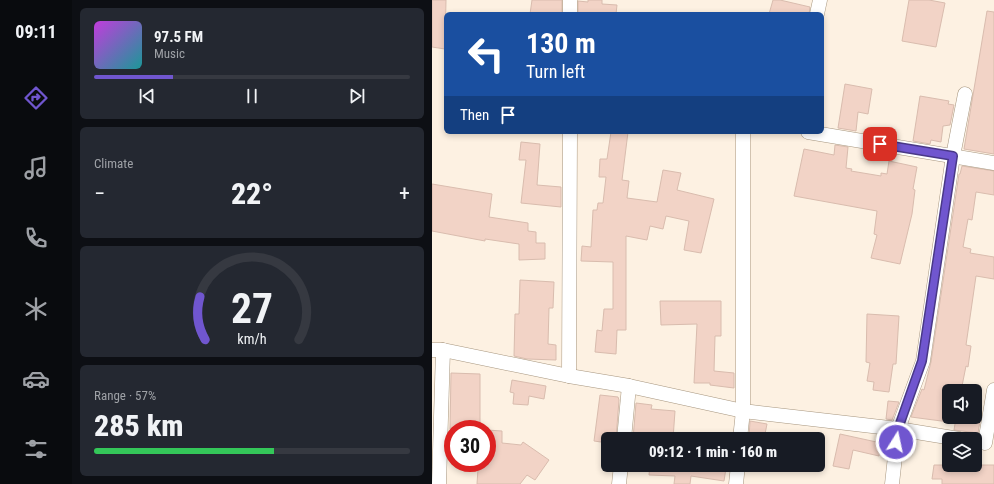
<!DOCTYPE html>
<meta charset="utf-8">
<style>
:root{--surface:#171b24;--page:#242831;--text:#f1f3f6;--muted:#9ea1a6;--line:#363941;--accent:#7056cf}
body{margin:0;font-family:"Roboto Condensed",sans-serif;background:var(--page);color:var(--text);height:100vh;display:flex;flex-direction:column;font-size:15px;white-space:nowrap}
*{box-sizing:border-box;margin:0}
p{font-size:13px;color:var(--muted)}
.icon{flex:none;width:22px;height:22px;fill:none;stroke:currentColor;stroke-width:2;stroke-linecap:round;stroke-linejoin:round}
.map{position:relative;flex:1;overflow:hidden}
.side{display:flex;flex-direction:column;gap:8px;padding:8px;background:#0d0f14;width:360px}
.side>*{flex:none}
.banner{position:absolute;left:12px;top:12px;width:380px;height:122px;border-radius:6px;box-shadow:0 2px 6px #0003;background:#1a4fa0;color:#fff;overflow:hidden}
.buttons{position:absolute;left:510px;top:384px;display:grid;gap:8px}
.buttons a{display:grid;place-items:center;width:40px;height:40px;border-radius:6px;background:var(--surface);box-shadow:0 2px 6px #0003;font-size:20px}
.speed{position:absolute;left:12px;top:420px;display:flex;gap:8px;font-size:20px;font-weight:700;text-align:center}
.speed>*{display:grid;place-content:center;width:52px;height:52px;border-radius:50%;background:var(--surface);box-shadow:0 2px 6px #0003;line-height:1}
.speed .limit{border:6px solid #d22;background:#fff;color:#111}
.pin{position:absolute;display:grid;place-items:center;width:34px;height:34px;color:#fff;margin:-17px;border-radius:8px;box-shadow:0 2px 6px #0006}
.me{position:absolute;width:44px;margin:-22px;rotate:10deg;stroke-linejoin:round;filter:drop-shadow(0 0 3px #0008)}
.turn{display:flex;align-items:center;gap:14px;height:84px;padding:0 16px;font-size:18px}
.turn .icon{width:52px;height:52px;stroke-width:2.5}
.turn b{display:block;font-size:28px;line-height:34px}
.then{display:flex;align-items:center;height:38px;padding:0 16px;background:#0003;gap:8px;font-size:15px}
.big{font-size:30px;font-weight:800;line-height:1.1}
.side .card{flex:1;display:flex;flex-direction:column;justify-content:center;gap:6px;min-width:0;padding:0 14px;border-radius:6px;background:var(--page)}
.side .dial{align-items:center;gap:0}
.dial svg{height:104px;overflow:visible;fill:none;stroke:var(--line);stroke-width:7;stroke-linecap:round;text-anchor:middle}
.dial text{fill:var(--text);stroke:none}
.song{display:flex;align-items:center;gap:12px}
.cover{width:48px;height:48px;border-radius:6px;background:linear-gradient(135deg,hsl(290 70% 55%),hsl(180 70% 35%))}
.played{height:4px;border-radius:2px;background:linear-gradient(90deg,var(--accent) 25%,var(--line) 25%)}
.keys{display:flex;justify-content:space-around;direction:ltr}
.heat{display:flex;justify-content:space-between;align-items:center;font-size:22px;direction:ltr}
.charge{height:6px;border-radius:3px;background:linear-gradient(90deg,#34c759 57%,var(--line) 0)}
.trip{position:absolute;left:169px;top:432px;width:224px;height:40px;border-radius:6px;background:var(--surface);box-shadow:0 2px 6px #0003;font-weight:800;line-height:40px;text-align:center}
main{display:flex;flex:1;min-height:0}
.dock{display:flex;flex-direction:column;width:72px;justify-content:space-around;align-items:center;background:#090b0e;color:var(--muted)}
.dock .icon{width:28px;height:28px}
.dock .selected{color:var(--accent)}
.dock b{font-size:18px;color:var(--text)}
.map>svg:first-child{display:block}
.building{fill:#f2d3c6;stroke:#d9bcae}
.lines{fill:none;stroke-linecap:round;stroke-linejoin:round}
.street-casing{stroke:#a7967f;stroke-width:15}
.street{stroke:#fff;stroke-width:14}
.route-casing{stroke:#493887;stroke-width:10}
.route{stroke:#7056cf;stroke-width:7}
</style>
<main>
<nav class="dock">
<b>09:11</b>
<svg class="icon selected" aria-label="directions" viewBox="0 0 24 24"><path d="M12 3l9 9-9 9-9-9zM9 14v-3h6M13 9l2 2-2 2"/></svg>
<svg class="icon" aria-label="music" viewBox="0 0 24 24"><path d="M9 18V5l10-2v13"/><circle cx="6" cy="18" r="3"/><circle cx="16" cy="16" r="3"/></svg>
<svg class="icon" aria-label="phone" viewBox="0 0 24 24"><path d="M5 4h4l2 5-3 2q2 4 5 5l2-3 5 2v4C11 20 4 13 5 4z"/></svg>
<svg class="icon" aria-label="climate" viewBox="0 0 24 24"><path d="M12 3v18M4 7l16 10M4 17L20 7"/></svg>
<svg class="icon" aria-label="car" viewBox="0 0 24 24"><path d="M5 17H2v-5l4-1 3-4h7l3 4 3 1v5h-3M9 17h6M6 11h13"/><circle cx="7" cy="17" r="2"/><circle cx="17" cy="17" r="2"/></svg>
<svg class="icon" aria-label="filters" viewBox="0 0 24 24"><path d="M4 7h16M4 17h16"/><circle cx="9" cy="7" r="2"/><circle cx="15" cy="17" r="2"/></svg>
</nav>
<section class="side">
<div class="card">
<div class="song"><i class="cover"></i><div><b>97.5 FM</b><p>Music</p></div></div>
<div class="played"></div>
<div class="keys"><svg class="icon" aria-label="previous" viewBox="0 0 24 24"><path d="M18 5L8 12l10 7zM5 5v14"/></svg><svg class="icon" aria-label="pause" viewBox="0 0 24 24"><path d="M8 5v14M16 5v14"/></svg><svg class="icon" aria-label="next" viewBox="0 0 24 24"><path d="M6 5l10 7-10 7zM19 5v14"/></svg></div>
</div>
<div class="card"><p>Climate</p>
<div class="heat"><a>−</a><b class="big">22°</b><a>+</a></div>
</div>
<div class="card dial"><svg viewBox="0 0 100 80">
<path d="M14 69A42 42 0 1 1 86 69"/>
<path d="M14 69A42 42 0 0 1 10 36" stroke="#7056cf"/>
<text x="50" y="56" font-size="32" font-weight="700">27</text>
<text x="50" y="72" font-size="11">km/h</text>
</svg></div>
<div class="card"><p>Range · 57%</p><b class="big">285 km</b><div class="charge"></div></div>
</section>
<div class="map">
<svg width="562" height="484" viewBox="0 0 562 484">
<rect width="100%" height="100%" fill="#fdf1e2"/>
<!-- building -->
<g class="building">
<path d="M 0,0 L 14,0 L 13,49 L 0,47 Z"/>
<path d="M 100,0 L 130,0 L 130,14 L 98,14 Z"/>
<path d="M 156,0 L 170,0 L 170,4 L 185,5 L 184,14 L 146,14 L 146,1 L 156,2 Z"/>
<path d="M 341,0 L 348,0 L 378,7 L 377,14 L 337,14 Z"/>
<path d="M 477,0 L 497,0 L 513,3 L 504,47 L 470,41 Z"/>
<path d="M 555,11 L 562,12 L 562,154 L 532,149 Z"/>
<path d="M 413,84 L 440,89 L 436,114 L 426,112 L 424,131 L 406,128 Z"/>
<path d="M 488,96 L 517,101 L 516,104 L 522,105 L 518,125 L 511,126 L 509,142 L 499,140 L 498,144 L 481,141 Z"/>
<path d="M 179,132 L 196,132 L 190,180 L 197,181 L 195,198 L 225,202 L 231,170 L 249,173 L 245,190 L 282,199 L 269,253 L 252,250 L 257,221 L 234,216 L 231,229 L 218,226 L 215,240 L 194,236 L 194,330 L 185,330 L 184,354 L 163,352 L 165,330 L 170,331 L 172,309 L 181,309 L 181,262 L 149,261 L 150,246 L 159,247 L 161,210 L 165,210 L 166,203 L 171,203 L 174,177 L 167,177 L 168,159 L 175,159 Z"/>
<path d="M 89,142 L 108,144 L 105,185 L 129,187 L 129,207 L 89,203 L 94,160 L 87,160 Z"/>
<path d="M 403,145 L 416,147 L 414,168 L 420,169 L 419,171 L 449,176 L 449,173 L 455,174 L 457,161 L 485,167 L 481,189 L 483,190 L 480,214 L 468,264 L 439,258 L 445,235 L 442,234 L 445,211 L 362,196 L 372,149 L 402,155 Z"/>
<path d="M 530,166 L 562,171 L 562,195 L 544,192 L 540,220 L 536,219 L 531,247 L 539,249 L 538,253 L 562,257 L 562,279 L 544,276 L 534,345 L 539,346 L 536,367 L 534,366 L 529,391 L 517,391 L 517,422 L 479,417 L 490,389 L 492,390 L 499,362 L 527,174 L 528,174 Z"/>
<path d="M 0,184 L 60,194 L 57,217 L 96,223 L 96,231 L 104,232 L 104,243 L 113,243 L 113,259 L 87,260 L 87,244 L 53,239 L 53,241 L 0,231 Z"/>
<path d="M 88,280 L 122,282 L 121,308 L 117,308 L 116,344 L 124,345 L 124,360 L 95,359 L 82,356 L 83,314 L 87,314 Z"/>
<path d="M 228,301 L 289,301 L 289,336 L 283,336 L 282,371 L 302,373 L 302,388 L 278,385 L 278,383 L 262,383 L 265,324 L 229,325 Z"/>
<path d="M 435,314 L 467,316 L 464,364 L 461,364 L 457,392 L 441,390 L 442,382 L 435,381 L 438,363 L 434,362 Z"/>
<path d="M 19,373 L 48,374 L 48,429 L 18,429 Z"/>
<path d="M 80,380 L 114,386 L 112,399 L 97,396 L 96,405 L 81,404 L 82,393 L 78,392 Z"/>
<path d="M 168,395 L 186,397 L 187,400 L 184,439 L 176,439 L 176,443 L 162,441 Z"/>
<path d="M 456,401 L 467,402 L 460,420 L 454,419 Z"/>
<path d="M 204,403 L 220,405 L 219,409 L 243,411 L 241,439 L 201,439 Z"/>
<path d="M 524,418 L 548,421 L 546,433 L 522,430 Z"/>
<path d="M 318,421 L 335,424 L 332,439 L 317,438 Z"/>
<path d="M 55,430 L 70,431 L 70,443 L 89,445 L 91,442 L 117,460 L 103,480 L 95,475 L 88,484 L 45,484 L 46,469 L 50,469 L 51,463 L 55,463 Z"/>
<path d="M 408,434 L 449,443 L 447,456 L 421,450 L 417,469 L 401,466 Z"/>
<path d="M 218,465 L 277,465 L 294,468 L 292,481 L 259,476 L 258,484 L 242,484 L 243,476 L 217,475 Z"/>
<path d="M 502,465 L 562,465 L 562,484 L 510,484 L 510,479 L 500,479 Z"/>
</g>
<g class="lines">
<!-- street casing -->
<g class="street-casing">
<g id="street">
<path d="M 138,14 L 138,0"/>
<path d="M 385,14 L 388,0"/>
<path d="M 376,132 L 562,163"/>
<path d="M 0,350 L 11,350 L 137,376 L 197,386 L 311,411 L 466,429 L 527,439"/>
<path d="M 137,376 L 138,132"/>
<path d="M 192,439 L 197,386"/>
<path d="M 308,439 L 311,411 L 311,134"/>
<path d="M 553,443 L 562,390"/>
<path d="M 7,484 L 11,350"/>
<path d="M 187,484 L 189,465"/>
<path d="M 304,484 L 306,465"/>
<path d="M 460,484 L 466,429 L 491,361 L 521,156 L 533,94"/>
</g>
</g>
<!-- street -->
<use href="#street" class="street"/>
</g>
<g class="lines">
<!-- route casing -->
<g class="route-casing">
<path id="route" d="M 448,144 L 521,156 L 490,361 L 466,429 L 464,442"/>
</g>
<!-- route -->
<use href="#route" class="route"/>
</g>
</svg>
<div class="buttons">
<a><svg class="icon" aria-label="sound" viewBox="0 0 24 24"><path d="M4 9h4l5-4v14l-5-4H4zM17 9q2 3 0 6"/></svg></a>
<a><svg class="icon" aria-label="layers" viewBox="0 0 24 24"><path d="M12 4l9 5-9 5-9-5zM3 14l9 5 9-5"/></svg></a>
</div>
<div class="speed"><div class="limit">30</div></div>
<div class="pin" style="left:448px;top:144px;background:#d93025"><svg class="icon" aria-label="arrive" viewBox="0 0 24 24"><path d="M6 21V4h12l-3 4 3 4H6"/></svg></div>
<svg class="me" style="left:464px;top:442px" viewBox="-20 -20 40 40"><circle r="17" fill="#7056cf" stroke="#fff" stroke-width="3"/><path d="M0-11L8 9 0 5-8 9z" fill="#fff"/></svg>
<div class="trip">09:12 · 1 min · 160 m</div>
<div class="banner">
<div class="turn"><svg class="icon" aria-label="left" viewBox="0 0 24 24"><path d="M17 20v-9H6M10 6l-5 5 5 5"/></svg><div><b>130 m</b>Turn left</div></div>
<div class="then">Then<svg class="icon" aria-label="arrive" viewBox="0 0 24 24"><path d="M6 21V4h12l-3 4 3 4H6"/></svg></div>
</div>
</div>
</main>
